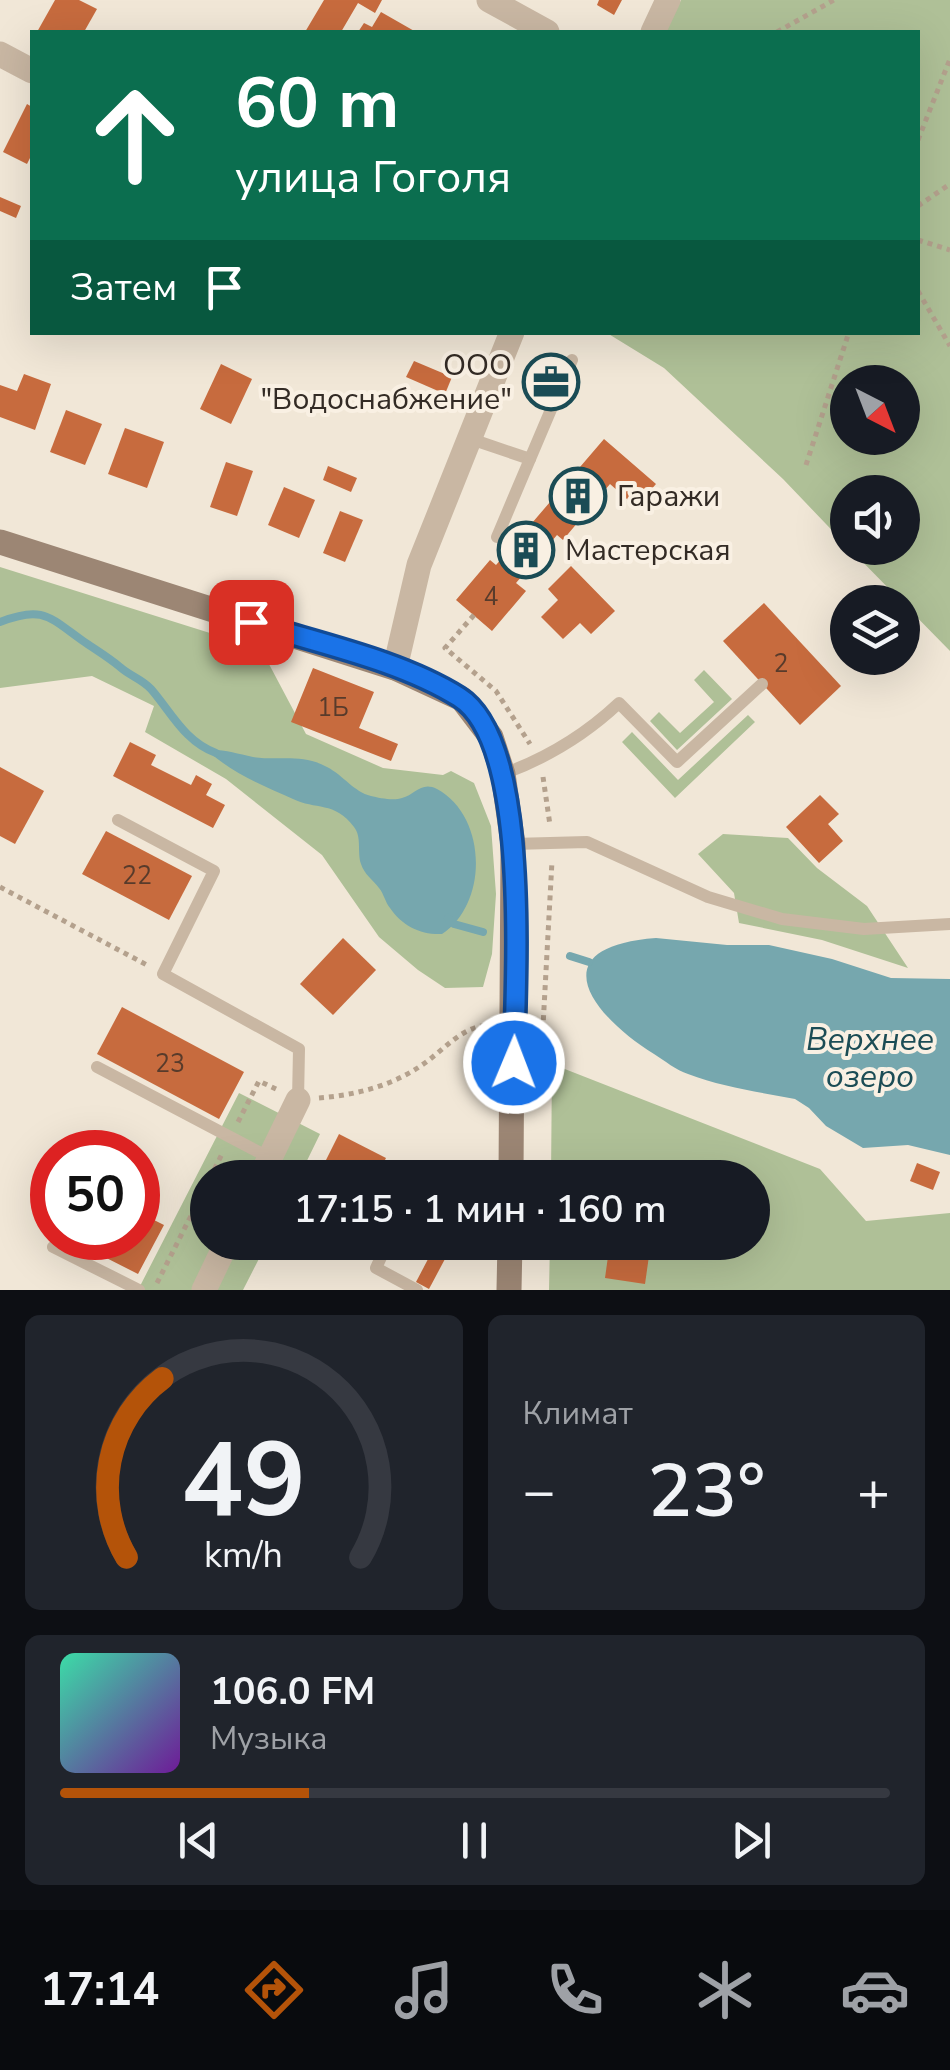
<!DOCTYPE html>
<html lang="ru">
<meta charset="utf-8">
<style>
:root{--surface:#171b24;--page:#20242c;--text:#f1f3f6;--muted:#9ea1a6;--line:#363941;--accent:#b45309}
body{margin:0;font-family:"Nunito Sans",sans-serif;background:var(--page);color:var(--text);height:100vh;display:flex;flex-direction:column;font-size:38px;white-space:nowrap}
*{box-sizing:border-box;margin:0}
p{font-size:32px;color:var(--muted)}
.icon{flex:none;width:55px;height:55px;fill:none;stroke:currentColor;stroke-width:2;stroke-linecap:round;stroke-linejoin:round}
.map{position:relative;height:1290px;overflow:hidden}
.sheet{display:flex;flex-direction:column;gap:25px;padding:25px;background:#0d0f14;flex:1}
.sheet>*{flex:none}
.guide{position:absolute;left:30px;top:30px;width:890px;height:305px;border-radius:0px;box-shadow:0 10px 40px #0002;background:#0b6e4f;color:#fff;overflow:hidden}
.needle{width:65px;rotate:138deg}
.controls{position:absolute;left:830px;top:365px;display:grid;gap:20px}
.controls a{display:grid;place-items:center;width:90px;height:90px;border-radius:50%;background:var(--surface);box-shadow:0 10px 40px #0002;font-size:50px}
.speed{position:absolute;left:30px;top:1130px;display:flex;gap:20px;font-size:50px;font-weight:700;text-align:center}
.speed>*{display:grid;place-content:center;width:130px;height:130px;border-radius:50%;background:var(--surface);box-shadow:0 10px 40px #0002;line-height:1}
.speed .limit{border:15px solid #d22;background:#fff;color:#111}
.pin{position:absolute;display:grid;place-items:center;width:85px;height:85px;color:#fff;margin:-42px;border-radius:20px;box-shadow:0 5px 15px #0006}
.me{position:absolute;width:110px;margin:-55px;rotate:1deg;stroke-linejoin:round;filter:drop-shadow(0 0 8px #0008)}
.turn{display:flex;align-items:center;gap:35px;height:210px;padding:0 40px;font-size:45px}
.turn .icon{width:130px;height:130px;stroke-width:2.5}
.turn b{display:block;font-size:70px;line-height:85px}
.then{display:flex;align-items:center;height:95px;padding:0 40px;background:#0003;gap:20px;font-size:38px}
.big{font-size:75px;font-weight:600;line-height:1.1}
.sheet .widget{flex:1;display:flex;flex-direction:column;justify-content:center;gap:15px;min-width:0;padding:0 35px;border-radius:15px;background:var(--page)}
.sheet .dial{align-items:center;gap:0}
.dial svg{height:260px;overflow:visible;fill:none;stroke:var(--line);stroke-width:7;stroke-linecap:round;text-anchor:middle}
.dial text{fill:var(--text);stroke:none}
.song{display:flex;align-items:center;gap:30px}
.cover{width:120px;height:120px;border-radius:15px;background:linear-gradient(135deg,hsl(160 70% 55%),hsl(280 70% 35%))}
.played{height:10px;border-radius:5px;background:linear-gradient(90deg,var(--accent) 30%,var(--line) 30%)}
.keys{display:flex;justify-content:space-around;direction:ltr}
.heat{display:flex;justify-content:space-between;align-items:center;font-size:55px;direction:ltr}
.sheet .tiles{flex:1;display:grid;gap:25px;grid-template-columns:1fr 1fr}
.widget:last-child{grid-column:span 2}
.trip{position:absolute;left:190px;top:1160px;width:580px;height:100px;border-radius:50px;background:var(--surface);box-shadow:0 10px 40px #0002;font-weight:600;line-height:100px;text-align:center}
.tabs{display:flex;height:160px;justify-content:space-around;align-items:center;background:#090b0e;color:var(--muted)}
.tabs .icon{width:70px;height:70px}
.tabs .on{color:var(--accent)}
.tabs b{font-size:45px;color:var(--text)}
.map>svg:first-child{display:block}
.green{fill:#afc097;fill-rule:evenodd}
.water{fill:#76a7ae}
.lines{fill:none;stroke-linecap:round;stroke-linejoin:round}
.stream{stroke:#76a7ae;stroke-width:8}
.building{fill:#c76b3e}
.path{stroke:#b4a18d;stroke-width:5;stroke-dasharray:5 5;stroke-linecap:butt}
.service{stroke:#c9b7a3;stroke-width:12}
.minor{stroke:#c9b7a3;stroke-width:25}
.tertiary{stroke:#c9b7a3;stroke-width:25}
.secondary{stroke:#9c8674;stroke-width:25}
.route-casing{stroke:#114b97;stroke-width:25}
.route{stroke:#1a73e8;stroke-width:18}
.labels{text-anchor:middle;stroke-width:8;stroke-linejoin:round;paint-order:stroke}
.number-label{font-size:25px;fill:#583b2b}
.poi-label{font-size:30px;fill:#332b25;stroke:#f9f0e3;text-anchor:start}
.water-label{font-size:32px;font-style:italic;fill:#1b4c55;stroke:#f9f0e3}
</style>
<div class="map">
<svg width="950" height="1290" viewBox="0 0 950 1290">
<rect width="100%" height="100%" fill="#f1e7d7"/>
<!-- green -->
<g class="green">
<path d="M 681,0 L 950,0 L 950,651 L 849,548 L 902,548 L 902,492 L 848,492 L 847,546 L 783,479 L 664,368 L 607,333 L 918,332 L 918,32 L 665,32 ZM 848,382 L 902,382 L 902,438 L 848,438 Z"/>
<path d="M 0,567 L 261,649 L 306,734 L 383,768 L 443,775 L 451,771 L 474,783 L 491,826 L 496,894 L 492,954 L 483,987 L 445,988 L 418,970 L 379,937 L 322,855 L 226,779 L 145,732 L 154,706 L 92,676 L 0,688 Z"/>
<path d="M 704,670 L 732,699 L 677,750 L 650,721 L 659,712 L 680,733 L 714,702 L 694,680 Z"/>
<path d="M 748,715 L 755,722 L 675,798 L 622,742 L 632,732 L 678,780 Z"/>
<path d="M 723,834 L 788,838 L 817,868 L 867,906 L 908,968 L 822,940 L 739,923 L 734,893 L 698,854 Z"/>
<path d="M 552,1064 L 820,1169 L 866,1221 L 950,1213 L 950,1290 L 549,1290 L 550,1243 L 752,1242 L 752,1178 L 551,1177 Z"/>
<path d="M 239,1093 L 320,1134 L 299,1177 L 208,1178 L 208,1242 L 267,1243 L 243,1290 L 138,1290 Z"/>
</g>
<!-- water -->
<g class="water">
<path d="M 207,750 C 224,749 237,754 253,757 C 280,761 302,753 327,767 C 343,775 354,792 371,796 C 379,798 394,801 402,798 C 415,795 421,781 437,789 C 487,816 489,903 442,934 C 421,935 402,926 390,908 C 385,902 384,894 379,888 C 373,880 364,874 361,864 C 357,852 362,837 354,827 C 335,801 315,810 293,799 C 262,785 233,774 207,750 Z"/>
<path d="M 656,938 L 727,945 L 769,945 L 832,959 L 891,978 L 950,979 L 950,1155 L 908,1145 L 863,1148 L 826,1126 L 809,1108 L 795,1099 C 759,1092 722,1087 688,1074 C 676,1070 665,1061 654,1054 C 590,1014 540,947 656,938 Z"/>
</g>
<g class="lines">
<!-- stream -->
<g class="stream">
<path d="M 0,622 C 43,605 49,617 83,641 C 96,650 108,657 120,667 C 130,676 142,679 151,689 C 171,712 185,742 216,753"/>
<path d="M 448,918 L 454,924 L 483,932"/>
<path d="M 570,956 L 589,962"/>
</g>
</g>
<!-- building -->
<g class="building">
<path d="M 55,0 L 79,0 L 97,9 L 84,32 L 37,32 Z"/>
<path d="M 324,0 L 382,0 L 375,13 L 358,3 L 341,32 L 305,32 Z"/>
<path d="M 599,0 L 622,0 L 614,15 L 597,5 Z"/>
<path d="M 381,12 L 416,32 L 358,32 L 364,23 L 372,27 Z"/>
<path d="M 27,104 L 32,107 L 32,154 L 27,164 L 3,152 Z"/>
<path d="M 0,197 L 21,206 L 16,218 L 0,211 Z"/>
<path d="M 414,361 L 452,377 L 445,394 L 406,377 Z"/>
<path d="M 221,364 L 252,379 L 231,424 L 200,409 Z"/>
<path d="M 24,374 L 51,384 L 35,430 L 0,417 L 0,385 L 17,391 Z"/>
<path d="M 66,410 L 102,424 L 85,465 L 50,452 Z"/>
<path d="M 125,428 L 164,442 L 147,488 L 108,474 Z"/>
<path d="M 604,439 L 656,484 L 636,507 L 610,484 L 563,540 L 557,535 L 516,583 L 526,591 L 492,631 L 456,600 L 490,560 L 496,565 Z"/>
<path d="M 226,462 L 253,471 L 237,516 L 210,507 Z"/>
<path d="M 328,466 L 357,478 L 351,492 L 323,480 Z"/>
<path d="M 284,487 L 315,500 L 299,538 L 268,525 Z"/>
<path d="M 340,511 L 363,520 L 345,562 L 323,553 Z"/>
<path d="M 571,566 L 615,611 L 591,634 L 580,623 L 563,639 L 541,617 L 558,600 L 548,589 Z"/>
<path d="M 764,603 L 841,686 L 800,725 L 723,641 Z"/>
<path d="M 313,668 L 374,692 L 359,728 L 398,744 L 391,761 L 291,722 Z"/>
<path d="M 130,742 L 156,755 L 151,765 L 191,785 L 196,775 L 212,784 L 206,795 L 225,805 L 213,828 L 113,776 Z"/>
<path d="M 0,767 L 44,791 L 15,844 L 0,836 Z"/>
<path d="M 820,795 L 839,814 L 828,824 L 843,841 L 819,863 L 786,827 Z"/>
<path d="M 106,831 L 192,876 L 169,920 L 82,874 Z"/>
<path d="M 343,938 L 376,970 L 333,1015 L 300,984 Z"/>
<path d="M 122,1007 L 244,1072 L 219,1119 L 97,1054 Z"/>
<path d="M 339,1134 L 386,1158 L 376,1178 L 317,1178 Z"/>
<path d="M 917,1163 L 940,1172 L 933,1190 L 910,1181 Z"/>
<path d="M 138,1212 L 164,1225 L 138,1274 L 67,1238 L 138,1238 Z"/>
<path d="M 307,1242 L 343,1242 L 336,1257 Z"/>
<path d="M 437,1242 L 454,1242 L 429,1289 L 416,1282 Z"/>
<path d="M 610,1242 L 651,1242 L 645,1284 L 605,1278 Z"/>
</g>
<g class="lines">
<!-- path -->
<g class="path">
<path d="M 777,32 L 834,0"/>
<path d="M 918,140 L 950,59"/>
<path d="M 918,206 L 950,184"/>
<path d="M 918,240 L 950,250"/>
<path d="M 918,291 L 950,346"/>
<path d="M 806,465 L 849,332"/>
<path d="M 474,615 L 445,648 L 496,691 L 530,744"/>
<path d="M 543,777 L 550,825"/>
<path d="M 0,887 L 147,965"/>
<path d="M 319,1098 C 355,1095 392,1086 422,1065 C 444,1050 461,1027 488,1025"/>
<path d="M 539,1100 L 552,861"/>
<path d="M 238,1122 L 259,1081 L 276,1089"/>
<path d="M 210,1178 L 222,1154"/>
<path d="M 157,1283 L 208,1182"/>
</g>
<!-- service -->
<g class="service">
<path d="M 471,439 L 530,459 L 572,360"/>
<path d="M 497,537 L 530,459"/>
<path d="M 503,774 C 547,758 585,735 619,703 L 677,762 L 762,684"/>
<path d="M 118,820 L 214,871 L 163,974 L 299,1049 L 298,1100"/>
<path d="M 513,844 L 587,842 L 708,897 L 782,919 L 864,929 L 950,924"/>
<path d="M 97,1067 L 270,1158"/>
<path d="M 388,1242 L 376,1268 L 417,1290"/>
<path d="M 53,1247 L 139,1290"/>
</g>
<!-- minor -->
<g class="minor">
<path d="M 489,0 L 547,32"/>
<path d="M 653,32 L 668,0"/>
<path d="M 0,54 L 32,71"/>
<path d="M 395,668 L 419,565 L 512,332"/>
</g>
<!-- tertiary -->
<g class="tertiary">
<path d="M 260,1178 L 298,1100"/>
<path d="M 204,1290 L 227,1242"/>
</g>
<!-- secondary -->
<g class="secondary">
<path d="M 0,542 L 395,668 L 462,699 L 491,737 L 503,774 L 513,844 L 511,1178"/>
<path d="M 509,1290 L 510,1242"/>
</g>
</g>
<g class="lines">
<!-- route casing -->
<g class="route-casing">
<path id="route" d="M 251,622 C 317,643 400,660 459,697 C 532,743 515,983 514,1063"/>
</g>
<!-- route -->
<use href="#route" class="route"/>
</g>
<!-- icons -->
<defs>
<g id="office-ring" transform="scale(2.875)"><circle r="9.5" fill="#f9f0e3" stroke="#1b4c55" stroke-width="1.5"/><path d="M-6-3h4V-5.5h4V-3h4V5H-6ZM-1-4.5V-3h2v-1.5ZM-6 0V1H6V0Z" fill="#1b4c55"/></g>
<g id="building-ring" transform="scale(2.875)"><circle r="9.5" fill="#f9f0e3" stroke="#1b4c55" stroke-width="1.5"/><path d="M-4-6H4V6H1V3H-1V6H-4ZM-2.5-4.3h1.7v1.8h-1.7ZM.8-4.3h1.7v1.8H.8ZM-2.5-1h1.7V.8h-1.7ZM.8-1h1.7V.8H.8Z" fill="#1b4c55"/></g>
</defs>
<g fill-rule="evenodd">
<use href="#office-ring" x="551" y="382"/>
<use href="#building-ring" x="578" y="496"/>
<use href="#building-ring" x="526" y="550"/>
</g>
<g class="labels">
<!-- number labels -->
<g class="number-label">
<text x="491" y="605">4</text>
<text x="781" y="672">2</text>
<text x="333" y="716">1Б</text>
<text x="137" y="884">22</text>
<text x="170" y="1072">23</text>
</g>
<!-- poi labels -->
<g class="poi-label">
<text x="512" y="375" text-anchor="end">ООО<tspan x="512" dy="34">"Водоснабжение"</tspan></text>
<text x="617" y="506">Гаражи</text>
<text x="565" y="560">Мастерская</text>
</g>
<!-- water labels -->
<g class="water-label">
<text x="870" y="1050">Верхнее<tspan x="870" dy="37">озеро</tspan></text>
</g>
</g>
</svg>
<div class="controls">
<a><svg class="needle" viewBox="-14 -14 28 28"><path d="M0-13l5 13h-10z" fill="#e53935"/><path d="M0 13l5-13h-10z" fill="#9ea1a6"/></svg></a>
<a><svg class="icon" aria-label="sound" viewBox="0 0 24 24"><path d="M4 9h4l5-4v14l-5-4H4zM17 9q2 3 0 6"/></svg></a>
<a><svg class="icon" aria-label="layers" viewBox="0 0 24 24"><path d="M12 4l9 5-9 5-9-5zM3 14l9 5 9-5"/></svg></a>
</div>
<div class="speed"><div class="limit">50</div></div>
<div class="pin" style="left:251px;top:622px;background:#d93025"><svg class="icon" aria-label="arrive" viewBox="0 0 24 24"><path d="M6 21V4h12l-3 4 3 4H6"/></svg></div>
<svg class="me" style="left:514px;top:1063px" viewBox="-20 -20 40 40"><circle r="17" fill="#1a73e8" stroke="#fff" stroke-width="3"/><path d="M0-11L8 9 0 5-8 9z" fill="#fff"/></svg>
<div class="trip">17:15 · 1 мин · 160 m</div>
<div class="guide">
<div class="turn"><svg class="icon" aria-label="ahead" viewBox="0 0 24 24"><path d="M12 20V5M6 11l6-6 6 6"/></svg><div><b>60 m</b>улица Гоголя</div></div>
<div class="then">Затем<svg class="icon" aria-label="arrive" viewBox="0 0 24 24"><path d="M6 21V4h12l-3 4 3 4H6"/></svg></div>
</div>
</div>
<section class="sheet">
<div class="tiles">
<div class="widget dial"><svg viewBox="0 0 100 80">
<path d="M14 69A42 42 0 1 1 86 69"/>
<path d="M14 69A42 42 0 0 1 25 14" stroke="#b45309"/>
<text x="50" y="56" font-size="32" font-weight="700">49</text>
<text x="50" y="72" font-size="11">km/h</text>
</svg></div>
<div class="widget"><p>Климат</p>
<div class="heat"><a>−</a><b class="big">23°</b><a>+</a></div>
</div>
<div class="widget">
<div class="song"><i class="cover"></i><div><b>106.0 FM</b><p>Музыка</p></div></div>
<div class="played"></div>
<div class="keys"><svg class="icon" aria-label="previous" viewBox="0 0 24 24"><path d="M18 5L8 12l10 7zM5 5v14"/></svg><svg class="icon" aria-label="pause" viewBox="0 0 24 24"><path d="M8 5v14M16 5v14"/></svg><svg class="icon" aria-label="next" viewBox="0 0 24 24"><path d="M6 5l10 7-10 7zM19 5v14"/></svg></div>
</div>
</div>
</section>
<nav class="tabs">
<b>17:14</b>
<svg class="icon on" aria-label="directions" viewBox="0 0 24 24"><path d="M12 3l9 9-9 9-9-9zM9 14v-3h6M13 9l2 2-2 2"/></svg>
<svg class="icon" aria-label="music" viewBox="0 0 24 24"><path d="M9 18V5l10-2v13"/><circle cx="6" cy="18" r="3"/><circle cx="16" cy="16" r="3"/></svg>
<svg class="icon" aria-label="phone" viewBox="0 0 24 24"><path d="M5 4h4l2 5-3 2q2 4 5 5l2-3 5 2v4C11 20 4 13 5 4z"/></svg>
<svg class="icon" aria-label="climate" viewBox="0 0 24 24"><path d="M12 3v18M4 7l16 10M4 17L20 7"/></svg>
<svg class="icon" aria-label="car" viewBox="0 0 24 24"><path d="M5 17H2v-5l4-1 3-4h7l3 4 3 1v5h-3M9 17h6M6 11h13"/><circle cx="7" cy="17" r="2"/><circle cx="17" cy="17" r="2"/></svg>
</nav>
